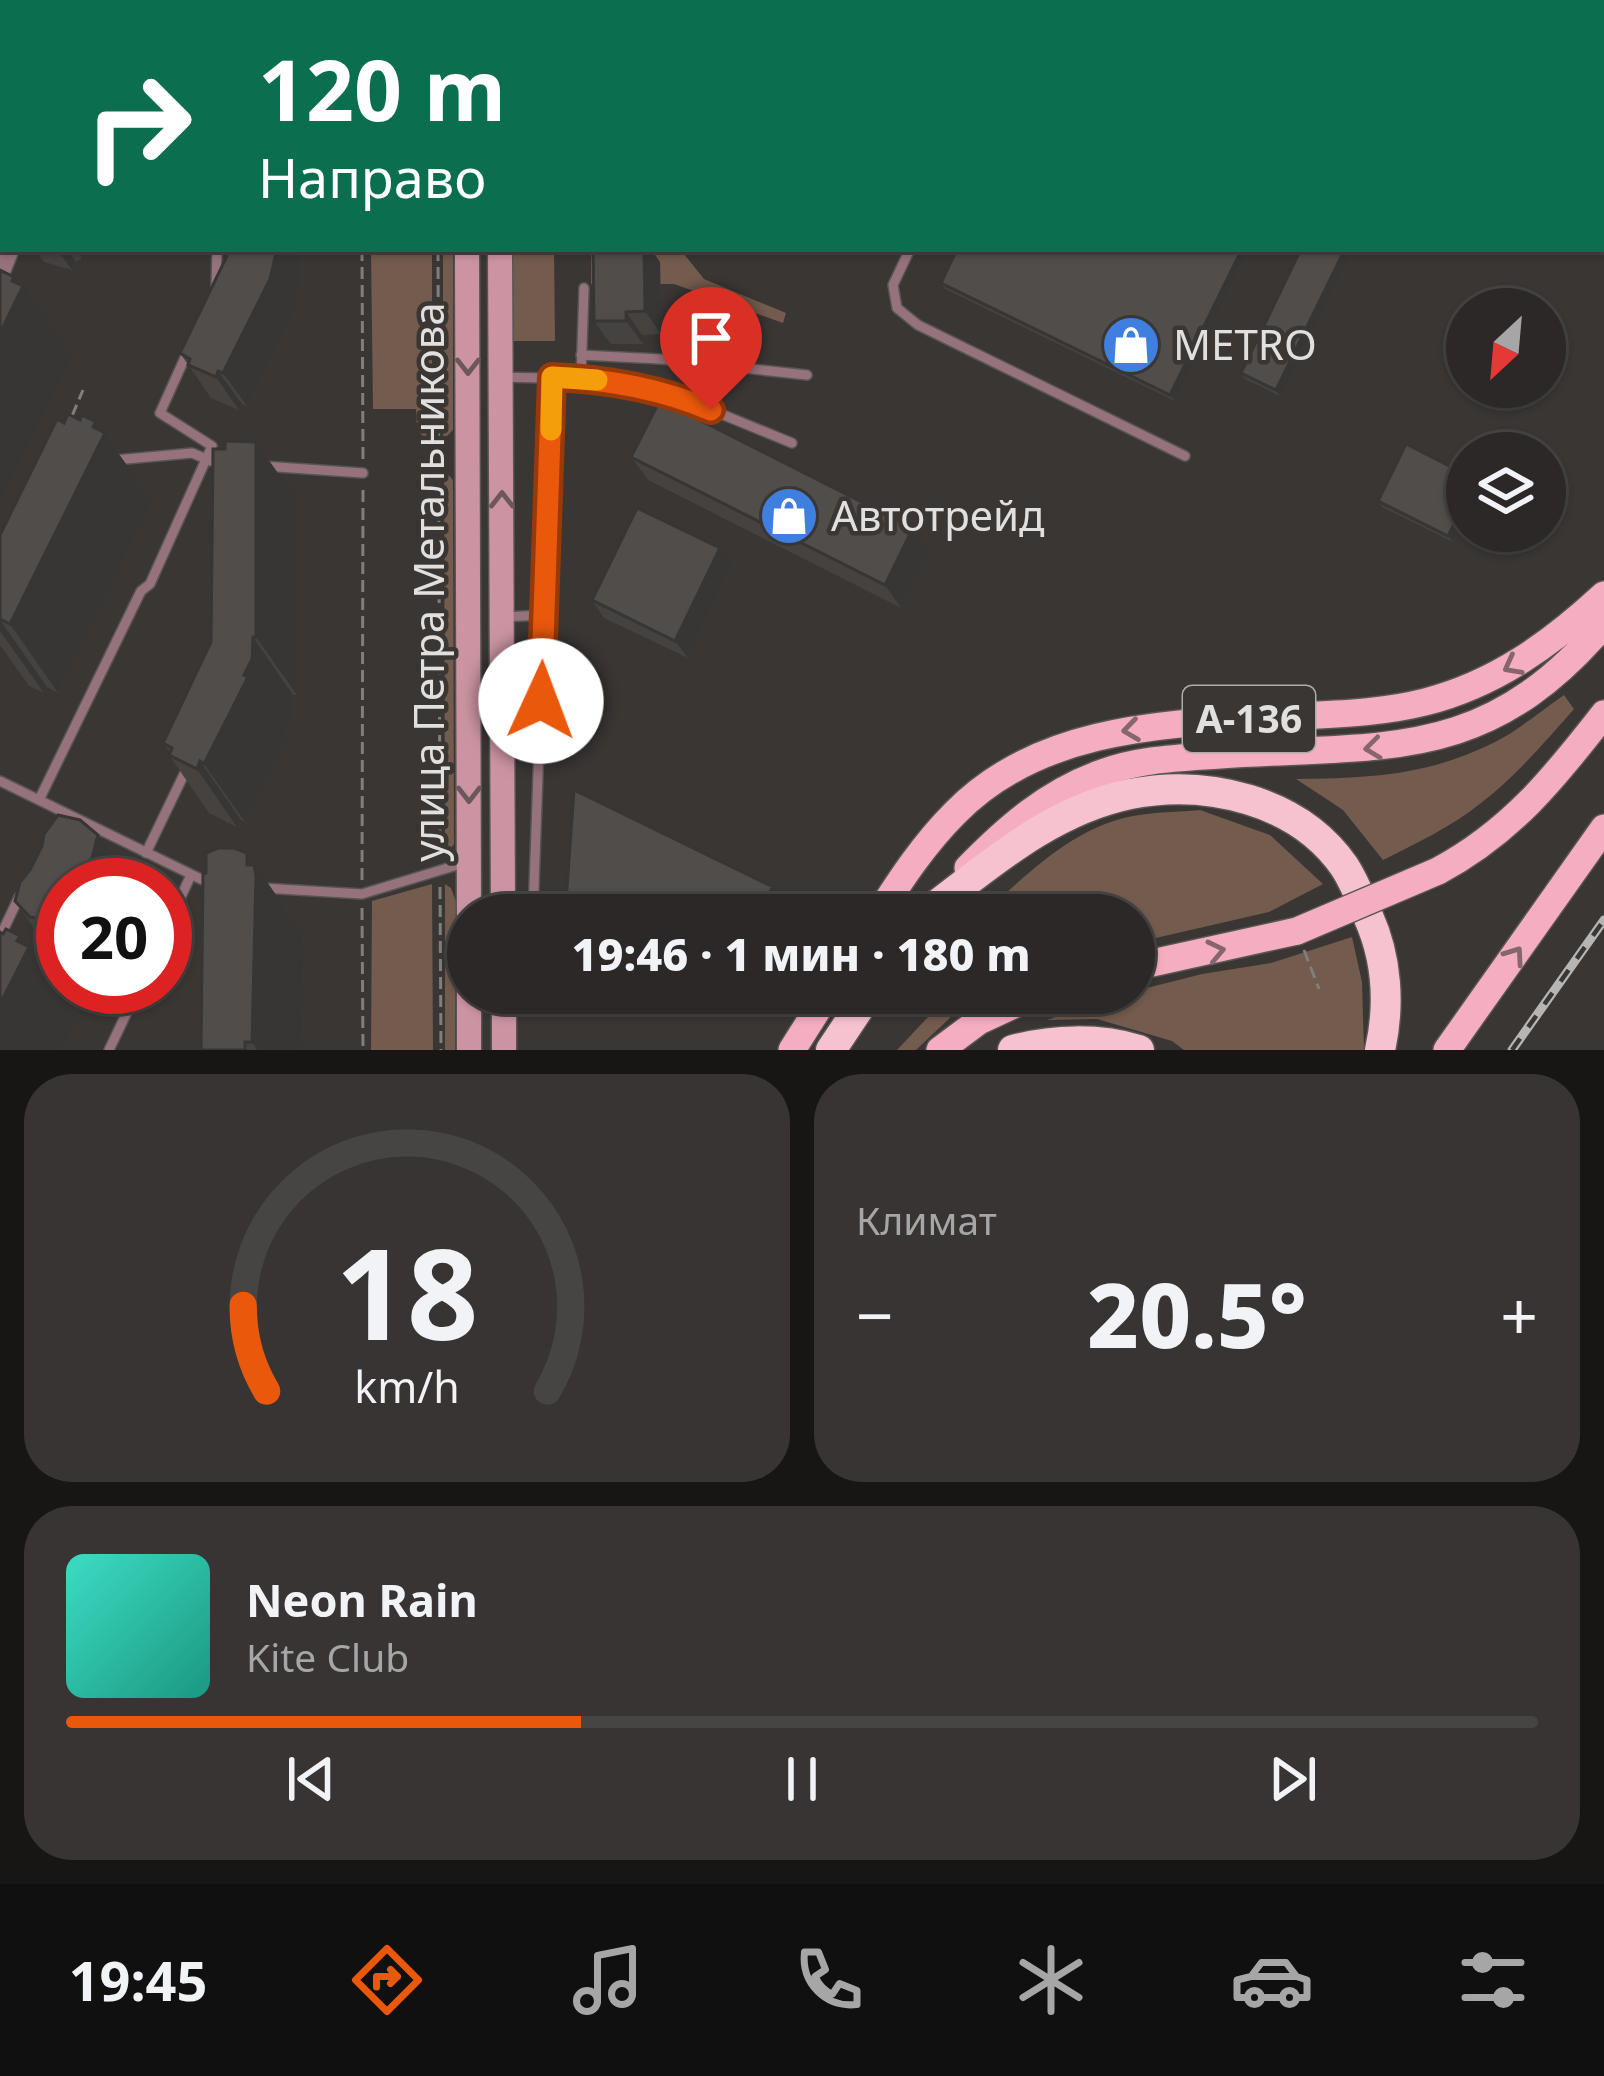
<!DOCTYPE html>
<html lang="ru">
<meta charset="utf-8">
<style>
:root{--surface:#2b2827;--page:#373433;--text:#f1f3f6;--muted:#a6a6a7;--line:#474444;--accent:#ea580c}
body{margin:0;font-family:"Noto Sans",sans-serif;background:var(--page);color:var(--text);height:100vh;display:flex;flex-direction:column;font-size:45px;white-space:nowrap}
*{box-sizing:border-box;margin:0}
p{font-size:39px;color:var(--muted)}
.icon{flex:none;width:66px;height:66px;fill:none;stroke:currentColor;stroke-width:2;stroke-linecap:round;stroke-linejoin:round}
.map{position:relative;height:1050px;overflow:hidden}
.side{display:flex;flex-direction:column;gap:24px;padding:24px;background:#181615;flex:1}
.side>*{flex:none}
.banner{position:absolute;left:0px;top:0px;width:1605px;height:252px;box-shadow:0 3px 9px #0004,0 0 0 3px var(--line);background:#0b6e4f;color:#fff;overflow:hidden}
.needle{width:78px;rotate:206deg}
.tools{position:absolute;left:1446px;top:288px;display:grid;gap:24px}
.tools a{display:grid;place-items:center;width:120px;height:120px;border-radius:50%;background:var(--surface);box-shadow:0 3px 9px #0004,0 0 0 3px var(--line);font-size:60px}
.speed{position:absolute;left:36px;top:858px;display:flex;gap:24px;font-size:60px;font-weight:700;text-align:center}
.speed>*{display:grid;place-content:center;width:156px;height:156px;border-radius:50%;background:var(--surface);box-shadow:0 3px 9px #0004,0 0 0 3px var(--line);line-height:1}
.speed .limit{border:18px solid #d22;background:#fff;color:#111}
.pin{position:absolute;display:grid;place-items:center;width:102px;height:102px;color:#fff;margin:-123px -51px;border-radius:50% 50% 50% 0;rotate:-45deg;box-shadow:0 0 12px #0007}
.pin .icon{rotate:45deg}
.me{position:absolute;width:132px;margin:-66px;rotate:2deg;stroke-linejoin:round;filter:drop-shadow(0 0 9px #0008)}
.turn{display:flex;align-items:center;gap:42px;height:252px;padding:0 60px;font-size:54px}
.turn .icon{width:156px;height:156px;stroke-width:2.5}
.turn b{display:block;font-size:84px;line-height:102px}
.big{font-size:90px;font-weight:800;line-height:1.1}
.side .card{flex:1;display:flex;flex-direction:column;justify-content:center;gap:18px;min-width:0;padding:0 42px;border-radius:48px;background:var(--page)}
.side .dial{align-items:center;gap:0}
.dial svg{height:312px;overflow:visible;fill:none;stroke:var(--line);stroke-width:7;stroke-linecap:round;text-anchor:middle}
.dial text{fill:var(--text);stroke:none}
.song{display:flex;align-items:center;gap:36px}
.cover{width:144px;height:144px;border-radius:18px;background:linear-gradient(135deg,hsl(170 70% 55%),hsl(170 70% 35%))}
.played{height:12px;border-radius:6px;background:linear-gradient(90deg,var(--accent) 35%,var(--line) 35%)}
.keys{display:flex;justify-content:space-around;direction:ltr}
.heat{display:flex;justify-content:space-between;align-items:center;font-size:66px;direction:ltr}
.side .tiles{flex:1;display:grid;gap:24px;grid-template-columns:1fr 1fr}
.card:last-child{grid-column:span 2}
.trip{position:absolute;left:447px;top:894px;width:708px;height:120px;border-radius:60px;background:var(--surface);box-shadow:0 3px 9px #0004,0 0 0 3px var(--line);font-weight:800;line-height:120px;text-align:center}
.tab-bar{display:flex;height:192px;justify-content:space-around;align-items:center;background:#111010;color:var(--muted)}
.tab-bar .icon{width:84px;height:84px}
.tab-bar .selected{color:var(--accent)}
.tab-bar b{font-size:54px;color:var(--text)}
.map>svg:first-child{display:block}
.green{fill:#735b4d}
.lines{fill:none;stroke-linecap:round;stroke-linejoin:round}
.service-casing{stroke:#575553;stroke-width:12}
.minor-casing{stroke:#575553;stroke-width:21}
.secondary-casing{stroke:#575553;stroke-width:27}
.primary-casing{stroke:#575553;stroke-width:30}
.trunk-casing{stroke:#575553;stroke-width:33}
.path{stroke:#817e7c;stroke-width:3;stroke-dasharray:12 6;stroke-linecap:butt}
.service{stroke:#96737c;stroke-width:9}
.minor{stroke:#96737c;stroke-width:18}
.secondary{stroke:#cc94a3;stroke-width:24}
.primary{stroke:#f5adc1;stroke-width:27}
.trunk{stroke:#f7c2d0;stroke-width:30}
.rail-casing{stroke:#b7b5b3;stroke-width:9}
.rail{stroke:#393634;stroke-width:4.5;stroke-dasharray:14;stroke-linecap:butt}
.primary-bridge-casing{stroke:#575553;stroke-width:30;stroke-linecap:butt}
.primary-bridge{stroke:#f5adc1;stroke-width:27}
.wall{fill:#454240}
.shaded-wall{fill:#383634}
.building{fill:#504d4b;stroke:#383634;stroke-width:3}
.oneway{stroke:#6c575b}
.oneway2{stroke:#84666c}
.route-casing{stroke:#983908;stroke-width:30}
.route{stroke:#ea580c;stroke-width:21}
.slow{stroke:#f59e0b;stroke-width:21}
.labels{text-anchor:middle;stroke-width:9;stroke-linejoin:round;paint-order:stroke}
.shield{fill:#393634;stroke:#afadac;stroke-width:3}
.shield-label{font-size:39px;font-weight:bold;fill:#e2e0df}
.poi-label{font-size:42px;fill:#e2e0df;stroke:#393634;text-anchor:start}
.street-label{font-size:42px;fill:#e2e0df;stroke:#393634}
</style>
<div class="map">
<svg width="1604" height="1050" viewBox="0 0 1604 1050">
<rect width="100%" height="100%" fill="#393634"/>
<!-- green -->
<g class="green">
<path d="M 371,249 L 432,249 L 432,441 C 415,435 417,424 416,409 L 373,409 Z"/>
<path d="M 443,249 L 453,249 L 453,430 L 443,440 Z"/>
<path d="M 511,249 L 554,249 L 555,341 L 511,341 Z"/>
<path d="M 591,249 L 680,249 L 704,279 L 786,313 L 783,323 L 674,284 L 591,284 Z"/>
<path d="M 444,470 L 453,480 L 454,844 L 445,857 Z"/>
<path d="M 1564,695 L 1574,709 C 1545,742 1516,776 1481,803 C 1451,827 1417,843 1383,860 L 1343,810 L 1296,779 C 1370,778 1427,776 1495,742 C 1519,730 1542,710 1564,695 Z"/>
<path d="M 1200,810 L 1270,835 L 1323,884 L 1269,912 L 1134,943 L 1134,915 L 982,915 C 1025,876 1073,827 1133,816 C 1154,812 1178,812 1200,810 Z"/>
<path d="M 432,884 L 433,1050 L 371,1050 L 372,901 Z"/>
<path d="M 445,884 L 451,888 L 456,902 L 455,1050 L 445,1050 Z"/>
<path d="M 1352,937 L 1362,982 L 1364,1050 L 1184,1050 L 1172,1041 L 1097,1019 L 1047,1020 L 1119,995 L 1202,974 L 1271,963 Z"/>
<path d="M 932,993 L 999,993 L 954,1014 L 916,1050 L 897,1050 L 945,999 Z"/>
</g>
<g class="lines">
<!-- service casing -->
<g class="service-casing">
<g id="service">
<path d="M 219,0 L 220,3"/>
<path d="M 1258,0 L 1264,3"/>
<path d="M 18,3 L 19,0"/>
<path d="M 1024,3 L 1026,0"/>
<path d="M 0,47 L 3,40"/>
<path d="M 910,249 L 893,285 L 897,308 L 918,325 L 1185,456"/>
<path d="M 216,289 L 217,249"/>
<path d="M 581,355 L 660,359 L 807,375"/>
<path d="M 502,377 L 593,379 L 675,395 L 792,443"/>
<path d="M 581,378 L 584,288"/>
<path d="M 115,460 L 192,453 L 211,461"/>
<path d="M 263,466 L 363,473"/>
<path d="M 503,617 L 544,615"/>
<path d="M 0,781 L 211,884"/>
<path d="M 39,800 L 141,591 L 150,584 L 212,446 L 160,413 L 187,353"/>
<path d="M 146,853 L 188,766"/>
<path d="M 263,888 L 362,894 L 464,863"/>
<path d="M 533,915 L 552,377"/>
<path d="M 165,931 L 191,875"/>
<path d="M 0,937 L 19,897"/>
<path d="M 109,1050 L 139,987"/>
</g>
</g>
<!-- minor casing -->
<g class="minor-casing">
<path id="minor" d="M 0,274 L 10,249"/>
</g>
<!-- secondary casing -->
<g class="secondary-casing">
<g id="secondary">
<path d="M 466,0 L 466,3"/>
<path d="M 500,3 L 500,0"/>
<path d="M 467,249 L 469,915"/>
<path d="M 500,249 L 503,915"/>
<path d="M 469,993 L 469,1050"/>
<path d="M 504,993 L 504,1050"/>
</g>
</g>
<!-- primary casing -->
<g class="primary-casing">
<g id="primary">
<path d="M 968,868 C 1007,828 1048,792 1102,773 C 1139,759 1180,758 1220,755 C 1385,744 1485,764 1604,624"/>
<path d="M 1438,871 C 1511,832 1554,778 1604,714"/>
<path d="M 878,915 C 901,879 924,844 955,813 C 1040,726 1167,724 1280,717 C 1328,714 1378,714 1425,702 C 1496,684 1552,643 1604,595"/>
<path d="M 1134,967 L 1297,931"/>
<path d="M 792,1050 L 828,993"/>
<path d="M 940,1050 L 979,1021 L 1039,993"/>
<path d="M 1447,1050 L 1604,828"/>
</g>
</g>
<!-- trunk casing -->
<g class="trunk-casing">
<g id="trunk">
<path d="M 927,915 L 934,907 C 994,861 1053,810 1130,794 C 1207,779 1298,800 1344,866 C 1354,881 1361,899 1368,916 C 1387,958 1390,1005 1380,1050"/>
<path d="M 831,1050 L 869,993"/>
<path d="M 1013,1050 C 1053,1039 1100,1038 1139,1050"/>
</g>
</g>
<!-- path -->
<g class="path">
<path d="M 438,0 L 438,3"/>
<path d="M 362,249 L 363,460"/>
<path d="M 438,249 L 440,853"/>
<path d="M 72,416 L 83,390"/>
<path d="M 362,880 L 363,488"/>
<path d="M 440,887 L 441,1050"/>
<path d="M 362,908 L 363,1050"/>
<path d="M 1304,950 L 1319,989"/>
<path d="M 68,987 L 113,1009"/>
</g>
<!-- service -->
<use href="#service" class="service"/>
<!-- minor -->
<use href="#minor" class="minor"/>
<!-- secondary -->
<use href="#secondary" class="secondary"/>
<!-- primary -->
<use href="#primary" class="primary"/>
<!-- trunk -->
<use href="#trunk" class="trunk"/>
<!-- rail casing -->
<g class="rail-casing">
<path id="rail" d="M 1512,1050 L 1604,920"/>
</g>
<!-- rail -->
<use href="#rail" class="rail"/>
<!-- primary-bridge casing -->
<g class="primary-bridge-casing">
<path id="primary-bridge" d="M 1297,931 L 1438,871"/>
</g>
<!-- primary-bridge -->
<use href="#primary-bridge" class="primary-bridge"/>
</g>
<!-- wall -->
<g class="wall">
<path d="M 241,0 L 297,0 L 295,3 L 243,3 Z"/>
<path d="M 32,249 L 87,249 L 82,258 L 76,262 L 72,270 L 44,262 L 37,252 Z"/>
<path d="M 227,249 L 301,249 L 300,284 L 294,312 L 247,406 L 242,404 L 239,410 L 211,398 L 180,353 L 227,256 Z"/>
<path d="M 957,249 L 1249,249 L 1175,401 L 945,289 L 941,283 Z"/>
<path d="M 1301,249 L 1280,396 L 1245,379 L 1241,373 Z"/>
<path d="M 660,262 L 661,334 L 642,335 L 643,344 L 611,344 L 594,321 Z"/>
<path d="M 80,420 L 96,422 L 153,502 L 58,693 L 47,687 L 44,693 L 29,686 L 0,645 L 0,535 Z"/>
<path d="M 631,457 L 913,528 L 930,551 L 901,608 L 648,480 Z"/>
<path d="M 1467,475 L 1467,513 L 1453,542 L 1382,507 L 1378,501 Z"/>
<path d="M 297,500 L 297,695 L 293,695 L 292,717 L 285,731 L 289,735 L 245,822 L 241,820 L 237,827 L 209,813 L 169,755 L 170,753 L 163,743 Z"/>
<path d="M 732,565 L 688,658 L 604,618 L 592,600 Z"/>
<path d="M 80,820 L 133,885 L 63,885 L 63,970 L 15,901 Z"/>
<path d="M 247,853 L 303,934 L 304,945 L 302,1050 L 201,1050 Z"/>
<path d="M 675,993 L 718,993 L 709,1009 Z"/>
</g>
<!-- shaded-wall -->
<g class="shaded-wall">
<path d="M 129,0 L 153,0 L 155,3 L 128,3 Z"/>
<path d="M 57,249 L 67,249 L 76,262 L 72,270 Z"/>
<path d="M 76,249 L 87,249 L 82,258 Z"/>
<path d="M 277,249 L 301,249 L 300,284 L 294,312 L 247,406 L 223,373 Z"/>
<path d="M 644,249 L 651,249 L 660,262 L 661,334 L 645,311 Z"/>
<path d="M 1242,249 L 1249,249 L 1175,401 L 1170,395 Z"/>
<path d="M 1345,249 L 1352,249 L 1280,396 L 1276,390 Z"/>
<path d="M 14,277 L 22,289 L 23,286 L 72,356 L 0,499 L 0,333 Z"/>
<path d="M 626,312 L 642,335 L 643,344 L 626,321 Z"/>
<path d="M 218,371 L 242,404 L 239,410 L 216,377 Z"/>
<path d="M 96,422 L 153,502 L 58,693 L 10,624 Z"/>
<path d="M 256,442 L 297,500 L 297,695 L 256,637 Z"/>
<path d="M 1467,499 L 1467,513 L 1453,542 L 1448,536 Z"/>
<path d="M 913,528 L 930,551 L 901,608 L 885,585 Z"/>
<path d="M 720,548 L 732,565 L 688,658 L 675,641 Z"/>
<path d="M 0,620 L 47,687 L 44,693 L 0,631 Z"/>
<path d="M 253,637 L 293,695 L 292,717 L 285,731 L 289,735 L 245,822 L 204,764 L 244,675 Z"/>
<path d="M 200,761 L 241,820 L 237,827 L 197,769 Z"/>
<path d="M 98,835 L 133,885 L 111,885 L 92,858 Z"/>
<path d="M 247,853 L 303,934 L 304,945 L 302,1050 L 257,1050 L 252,1042 Z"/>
<path d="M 81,868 L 94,885 L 73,885 Z"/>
<path d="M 773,887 L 790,910 L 786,915 L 753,915 Z"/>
<path d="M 63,912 L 63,933 L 55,921 Z"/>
<path d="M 20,936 L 78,1016 L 60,1050 L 0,1050 L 0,1004 Z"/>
<path d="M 697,993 L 718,993 L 709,1009 Z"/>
</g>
<!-- building -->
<g class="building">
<path d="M 75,0 L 129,0 L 128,3 L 74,3 Z"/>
<rect x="593" y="0" width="53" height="3"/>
<path d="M 1079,0 L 1206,0 L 1213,3 L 1078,3 Z"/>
<path d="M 1495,0 L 1604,0 L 1604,112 L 1602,111 L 1602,3 L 1493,3 Z"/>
<path d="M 3,142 L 3,195 L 0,194 L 0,148 Z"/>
<path d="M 227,249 L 277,249 L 270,279 L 223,373 L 218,371 L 216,377 L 188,365 L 190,359 L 180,353 L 227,256 Z"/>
<path d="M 593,249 L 644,249 L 645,311 L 626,312 L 626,321 L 594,321 Z"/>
<path d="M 957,249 L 1242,249 L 1170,395 L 941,283 Z"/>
<path d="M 1301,249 L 1345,249 L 1276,390 L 1241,373 Z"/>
<path d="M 0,270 L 14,277 L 12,281 L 23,286 L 0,333 Z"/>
<path d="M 660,400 L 913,528 L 885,585 L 631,457 Z"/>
<path d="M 68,414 L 80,420 L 82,415 L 96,422 L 93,427 L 105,433 L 10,624 L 0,619 L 0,535 L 57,419 L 64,423 Z"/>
<path d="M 225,441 L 256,442 L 256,637 L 253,637 L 252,659 L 244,675 L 248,677 L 204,764 L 200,761 L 197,769 L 169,755 L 172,748 L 163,743 L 211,642 L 213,449 L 225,449 Z"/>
<path d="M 1406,444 L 1467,475 L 1467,499 L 1448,536 L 1378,501 Z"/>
<path d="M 637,508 L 720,548 L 675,641 L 592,600 Z"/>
<path d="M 574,790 L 773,887 L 753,915 L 565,915 Z"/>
<path d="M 58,815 L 80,820 L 98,835 L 92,858 L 81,868 L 73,885 L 63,885 L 63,912 L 55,921 L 30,917 L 15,901 L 20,882 L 30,870 L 42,846 L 44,834 Z"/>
<path d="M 218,848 L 234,848 L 247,853 L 247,865 L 254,865 L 256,876 L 252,1042 L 245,1042 L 245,1050 L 201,1050 L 203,873 L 206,873 L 206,853 Z"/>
<path d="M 6,929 L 20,936 L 17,941 L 29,947 L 0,1004 L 0,932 L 3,934 Z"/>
</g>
<!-- one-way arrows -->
<defs><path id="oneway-chevron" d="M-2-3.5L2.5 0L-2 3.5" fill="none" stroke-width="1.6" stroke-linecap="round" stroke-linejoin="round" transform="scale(3)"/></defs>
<g class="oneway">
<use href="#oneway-chevron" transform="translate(468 366) rotate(90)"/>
<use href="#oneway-chevron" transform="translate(502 500) rotate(-90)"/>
<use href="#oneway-chevron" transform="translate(469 794) rotate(90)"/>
</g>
<g class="oneway2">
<use href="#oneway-chevron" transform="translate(1512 666) rotate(152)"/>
<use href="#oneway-chevron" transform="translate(1131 730) rotate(172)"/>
<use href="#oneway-chevron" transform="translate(1373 748) rotate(173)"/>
<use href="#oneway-chevron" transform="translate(1216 951) rotate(-12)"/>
<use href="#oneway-chevron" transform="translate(1515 955) rotate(-55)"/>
</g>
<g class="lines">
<!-- route casing -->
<g class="route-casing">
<path id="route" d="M 541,701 L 552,377 C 607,379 661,389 711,410"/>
</g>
<!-- route -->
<use href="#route" class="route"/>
<!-- slow -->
<path class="slow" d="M 551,430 L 552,377 L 597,380"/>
</g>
<!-- icons -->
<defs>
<g id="shop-disc" transform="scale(3)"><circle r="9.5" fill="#3f7fe0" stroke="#393634"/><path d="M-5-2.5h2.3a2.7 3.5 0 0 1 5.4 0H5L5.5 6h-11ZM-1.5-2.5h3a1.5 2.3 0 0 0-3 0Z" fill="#fff"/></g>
</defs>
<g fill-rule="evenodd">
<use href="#shop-disc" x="1131" y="345"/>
<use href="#shop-disc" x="789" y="516"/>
</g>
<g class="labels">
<!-- shield labels -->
<rect class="shield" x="1183" y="686" width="132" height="66" rx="9"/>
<g class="shield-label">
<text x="1249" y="733">А-136</text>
</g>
<!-- poi labels -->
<g class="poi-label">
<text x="1173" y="360">METRO</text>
<text x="831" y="531">Автотрейд</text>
</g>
<!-- street labels -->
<g class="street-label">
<text transform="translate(429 582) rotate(-90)" y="15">улица Петра Метальникова</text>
</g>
</g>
</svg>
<div class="tools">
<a><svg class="needle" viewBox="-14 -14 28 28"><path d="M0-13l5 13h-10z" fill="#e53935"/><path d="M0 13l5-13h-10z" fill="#a6a6a7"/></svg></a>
<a><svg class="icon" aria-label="layers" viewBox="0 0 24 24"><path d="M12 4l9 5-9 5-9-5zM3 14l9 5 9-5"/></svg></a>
</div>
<div class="speed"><div class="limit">20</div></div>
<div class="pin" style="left:711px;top:410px;background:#d93025"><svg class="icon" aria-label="arrive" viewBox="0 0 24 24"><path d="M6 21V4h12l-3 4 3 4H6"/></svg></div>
<svg class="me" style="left:541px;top:701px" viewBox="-20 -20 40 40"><circle r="19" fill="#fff"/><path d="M0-13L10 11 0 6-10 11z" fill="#ea580c"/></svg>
<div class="trip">19:46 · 1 мин · 180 m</div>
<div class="banner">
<div class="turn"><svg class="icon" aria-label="right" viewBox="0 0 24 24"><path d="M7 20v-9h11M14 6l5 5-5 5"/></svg><div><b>120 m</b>Направо</div></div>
</div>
</div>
<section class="side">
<div class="tiles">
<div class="card dial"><svg viewBox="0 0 100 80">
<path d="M14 69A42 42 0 1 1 86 69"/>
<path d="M14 69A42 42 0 0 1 8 47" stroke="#ea580c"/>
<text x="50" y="56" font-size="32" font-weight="700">18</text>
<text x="50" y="72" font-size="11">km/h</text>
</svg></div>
<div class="card"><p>Климат</p>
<div class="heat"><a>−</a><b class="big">20.5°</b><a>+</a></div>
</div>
<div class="card">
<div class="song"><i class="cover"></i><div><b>Neon Rain</b><p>Kite Club</p></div></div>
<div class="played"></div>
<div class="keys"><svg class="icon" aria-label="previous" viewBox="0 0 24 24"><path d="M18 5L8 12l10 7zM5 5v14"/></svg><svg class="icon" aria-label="pause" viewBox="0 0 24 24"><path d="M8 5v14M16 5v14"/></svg><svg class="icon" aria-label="next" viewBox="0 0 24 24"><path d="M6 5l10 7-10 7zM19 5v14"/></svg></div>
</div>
</div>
</section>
<nav class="tab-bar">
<b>19:45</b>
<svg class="icon selected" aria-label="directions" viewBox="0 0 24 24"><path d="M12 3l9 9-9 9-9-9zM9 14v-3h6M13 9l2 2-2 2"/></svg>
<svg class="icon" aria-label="music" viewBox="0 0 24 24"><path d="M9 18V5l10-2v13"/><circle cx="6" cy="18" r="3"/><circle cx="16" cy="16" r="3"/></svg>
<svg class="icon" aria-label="phone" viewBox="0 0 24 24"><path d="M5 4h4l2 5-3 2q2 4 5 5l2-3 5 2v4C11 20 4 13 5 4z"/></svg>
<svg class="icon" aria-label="climate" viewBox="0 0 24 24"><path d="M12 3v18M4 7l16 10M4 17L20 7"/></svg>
<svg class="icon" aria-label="car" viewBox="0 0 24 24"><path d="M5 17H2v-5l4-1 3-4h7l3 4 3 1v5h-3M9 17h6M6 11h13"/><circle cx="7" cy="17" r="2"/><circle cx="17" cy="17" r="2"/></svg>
<svg class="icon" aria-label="filters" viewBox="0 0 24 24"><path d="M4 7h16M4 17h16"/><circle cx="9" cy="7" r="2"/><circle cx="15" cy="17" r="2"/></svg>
</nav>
